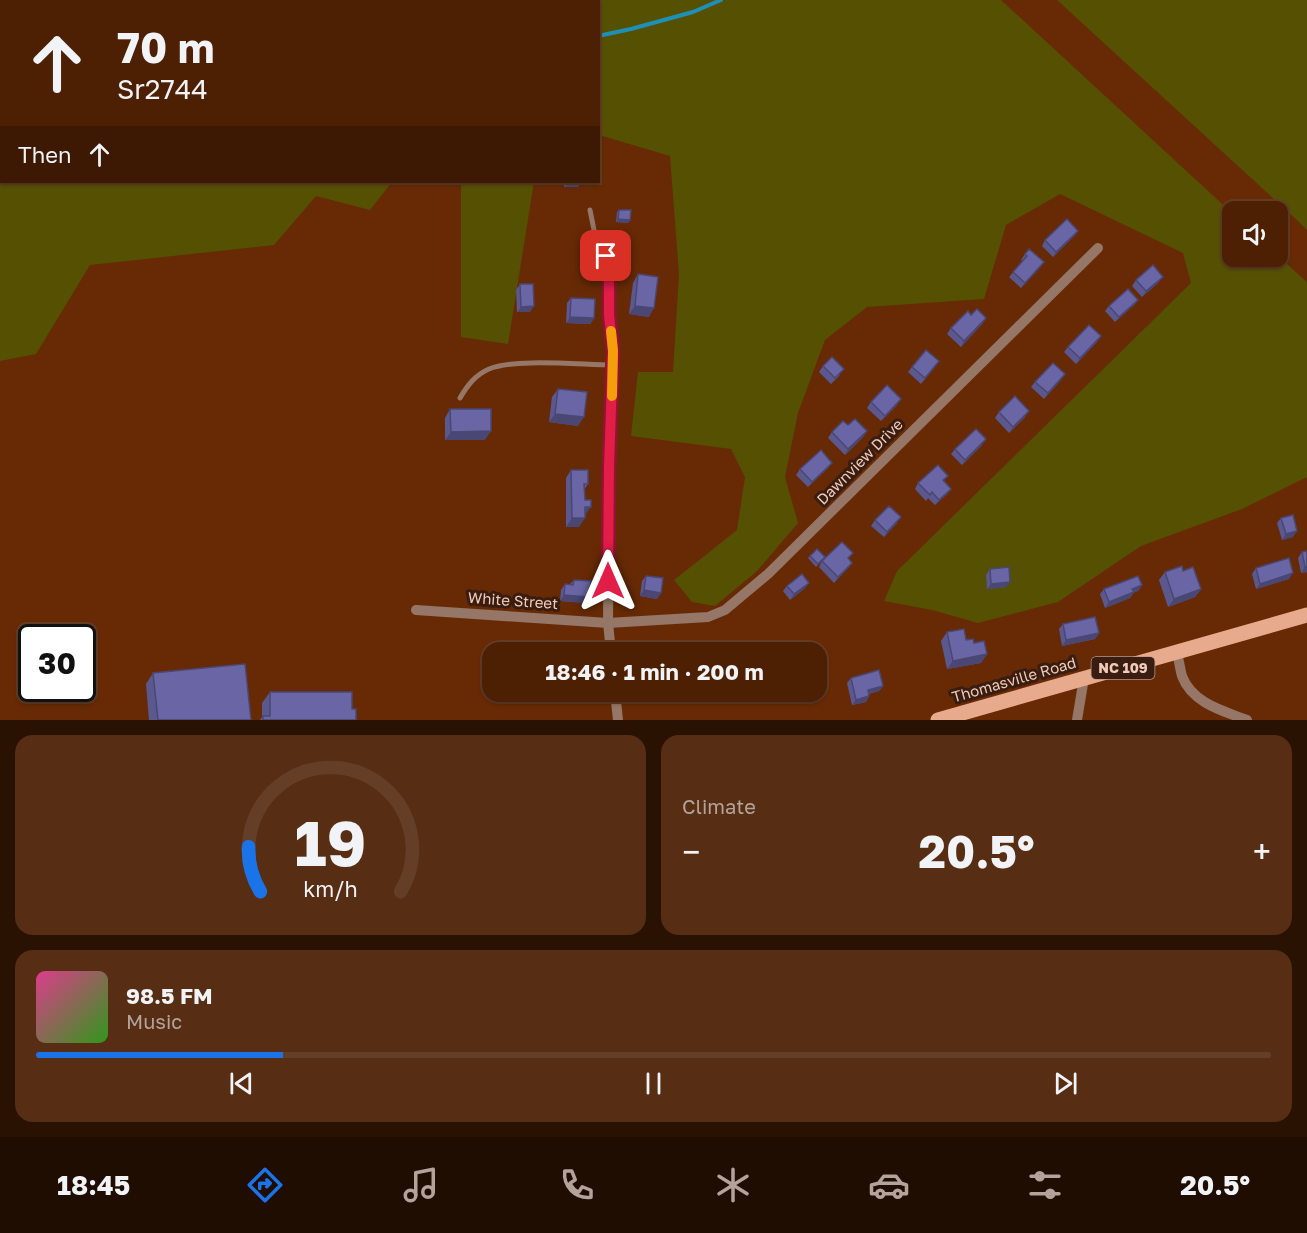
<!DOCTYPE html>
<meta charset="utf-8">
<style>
:root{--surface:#4d2004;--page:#572d13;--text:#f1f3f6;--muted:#b3a39a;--line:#643e26;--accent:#1a73e8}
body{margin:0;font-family:"Golos Text",sans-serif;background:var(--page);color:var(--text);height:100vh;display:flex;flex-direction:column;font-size:22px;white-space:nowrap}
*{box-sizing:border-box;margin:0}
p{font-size:20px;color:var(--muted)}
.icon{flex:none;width:33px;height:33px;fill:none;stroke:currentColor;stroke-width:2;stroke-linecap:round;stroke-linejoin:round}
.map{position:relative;height:720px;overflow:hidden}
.drawer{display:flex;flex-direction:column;gap:15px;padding:15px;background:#2a1202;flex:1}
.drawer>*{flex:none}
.banner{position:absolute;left:0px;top:0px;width:600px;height:183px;box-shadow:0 2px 4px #0004,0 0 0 2px var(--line);background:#4d2004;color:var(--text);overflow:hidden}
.buttons{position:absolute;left:1222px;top:201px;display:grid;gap:12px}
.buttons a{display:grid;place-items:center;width:66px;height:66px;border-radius:12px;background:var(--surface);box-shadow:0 2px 4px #0004,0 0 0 2px var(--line);font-size:30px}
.speed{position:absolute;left:18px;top:624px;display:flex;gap:12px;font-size:30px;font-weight:700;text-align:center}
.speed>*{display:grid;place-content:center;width:78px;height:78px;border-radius:50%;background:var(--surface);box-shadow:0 2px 4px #0004,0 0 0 2px var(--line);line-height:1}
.speed .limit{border:3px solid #111;border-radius:9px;background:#fff;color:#111}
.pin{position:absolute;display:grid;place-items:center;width:51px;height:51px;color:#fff;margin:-26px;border-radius:12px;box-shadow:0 3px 9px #0006}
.me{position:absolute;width:66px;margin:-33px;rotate:0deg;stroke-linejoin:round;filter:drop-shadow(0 0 4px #0008)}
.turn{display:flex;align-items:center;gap:21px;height:126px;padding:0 18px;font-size:27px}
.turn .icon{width:78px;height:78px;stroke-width:2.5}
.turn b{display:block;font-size:42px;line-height:51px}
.then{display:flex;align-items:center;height:57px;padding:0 18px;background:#0003;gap:12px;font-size:22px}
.big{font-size:45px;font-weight:700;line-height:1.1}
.drawer .widget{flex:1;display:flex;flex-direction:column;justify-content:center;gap:9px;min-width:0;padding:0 21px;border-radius:18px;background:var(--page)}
.drawer .dial{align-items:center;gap:0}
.dial svg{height:156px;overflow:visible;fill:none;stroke:var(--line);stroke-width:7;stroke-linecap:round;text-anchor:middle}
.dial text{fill:var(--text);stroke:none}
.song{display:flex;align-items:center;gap:18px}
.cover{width:72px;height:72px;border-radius:9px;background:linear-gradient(135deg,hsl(330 70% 55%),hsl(110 70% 35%))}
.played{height:6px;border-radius:3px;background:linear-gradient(90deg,var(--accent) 20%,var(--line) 20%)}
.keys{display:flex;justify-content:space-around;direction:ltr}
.heat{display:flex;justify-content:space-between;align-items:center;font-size:33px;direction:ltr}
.drawer .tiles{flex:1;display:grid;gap:15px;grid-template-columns:1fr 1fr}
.widget:last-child{grid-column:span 2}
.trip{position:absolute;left:482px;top:642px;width:345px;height:60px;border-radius:18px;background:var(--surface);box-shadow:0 2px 4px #0004,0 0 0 2px var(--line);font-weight:700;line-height:60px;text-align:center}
.tabs{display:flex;height:96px;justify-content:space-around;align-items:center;background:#1f0d02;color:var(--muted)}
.tabs .icon{width:42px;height:42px}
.tabs .current{color:var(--accent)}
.tabs b{font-size:27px;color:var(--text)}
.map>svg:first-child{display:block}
.green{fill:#555002}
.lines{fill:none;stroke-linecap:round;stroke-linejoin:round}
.stream{stroke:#1f90b5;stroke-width:4}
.service{stroke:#957667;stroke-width:5}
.minor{stroke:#957667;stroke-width:10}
.primary{stroke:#e8aa8d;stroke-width:15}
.wall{fill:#5b588f}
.shaded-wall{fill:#4a4774}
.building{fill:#6a66a6;stroke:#4a4774;stroke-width:1.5}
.route-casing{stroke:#92132f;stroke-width:15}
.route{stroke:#e11d48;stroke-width:10}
.slow{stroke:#f59e0b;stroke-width:10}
.labels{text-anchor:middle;stroke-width:6;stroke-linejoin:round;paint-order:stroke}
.shield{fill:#391d10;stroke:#ba9787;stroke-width:1.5}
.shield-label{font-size:14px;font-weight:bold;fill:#f1cbba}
.street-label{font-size:15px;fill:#f1cbba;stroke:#391d10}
</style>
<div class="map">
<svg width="1307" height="720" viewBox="0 0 1307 720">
<rect width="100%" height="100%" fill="#672a05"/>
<!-- green -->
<g class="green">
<path d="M 0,0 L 1001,0 L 1233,214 L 1233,256 L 1278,256 L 1307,282 L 1307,477 L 1242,509 L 1141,546 L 1058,602 L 978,623 L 932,610 L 884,601 L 897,571 L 1191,283 L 1183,253 L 1060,194 L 1006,225 L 984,299 L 867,307 L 825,340 L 798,413 L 785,477 L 798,523 L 757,571 L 715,606 L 692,602 L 674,580 L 737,530 L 745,477 L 731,449 L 631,436 L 638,372 L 673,372 L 679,274 L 670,156 L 599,135 L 598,2 L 2,2 L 2,182 L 392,182 L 370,210 L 316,196 L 274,245 L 90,265 L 36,354 L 0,361 Z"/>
<path d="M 1057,0 L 1307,0 L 1307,230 L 1299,222 Z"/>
<path d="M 461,182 L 534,182 L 508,344 L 461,337 Z"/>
</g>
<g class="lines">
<!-- stream -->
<g class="stream">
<path d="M 598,36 L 631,29 L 693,12 L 721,0"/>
<path d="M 0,156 L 2,156"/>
</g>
<!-- service -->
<g class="service">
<path d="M 590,210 L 595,235 L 606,256 L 609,283 L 609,315 L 613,351"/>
<path d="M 460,398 C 467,386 475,375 489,369 C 515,358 582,365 613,365"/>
</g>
<!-- minor -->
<g class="minor">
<path d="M 416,610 L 608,623 L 708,617 L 725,610 L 768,574 L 1098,248"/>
<path d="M 611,652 L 608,623 L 609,496 L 613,351"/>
<path d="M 1177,653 C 1179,660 1180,669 1182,676 C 1192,703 1223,711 1247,720"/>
<path d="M 615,692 L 618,720"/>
<path d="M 1077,720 L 1084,678"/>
</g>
<!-- primary -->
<path class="primary" d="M 938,720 L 1307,615"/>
</g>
<!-- wall -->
<g class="wall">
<path d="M 564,182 L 581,182 L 578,187 L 564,187 Z"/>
<path d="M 619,210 L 630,220 L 628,223 L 616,222 L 617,212 Z"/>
<path d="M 1078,231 L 1074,236 L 1053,257 L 1042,246 L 1045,240 Z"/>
<path d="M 1025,254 L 1044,262 L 1021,288 L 1009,277 L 1023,261 L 1021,260 Z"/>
<path d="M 638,274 L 649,317 L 629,314 L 633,283 Z"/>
<path d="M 1136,280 L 1159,282 L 1142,297 L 1132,286 Z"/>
<path d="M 520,284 L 530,312 L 517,312 L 516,290 Z"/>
<path d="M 571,298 L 594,318 L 590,324 L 566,323 L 567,303 Z"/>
<path d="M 1138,300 L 1134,305 L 1115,322 L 1105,311 L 1109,306 Z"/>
<path d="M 983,323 L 961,347 L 947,334 L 951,328 Z"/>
<path d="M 1097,342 L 1076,364 L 1064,352 L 1068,347 Z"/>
<path d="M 823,366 L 840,375 L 831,384 L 819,372 Z"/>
<path d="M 912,367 L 935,367 L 921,384 L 908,372 Z"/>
<path d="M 1061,380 L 1044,399 L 1031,387 L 1035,382 Z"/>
<path d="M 558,389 L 578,426 L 549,422 L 552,397 Z"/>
<path d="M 871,402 L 897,405 L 881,421 L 867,408 Z"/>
<path d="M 450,409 L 485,440 L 445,440 L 445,418 Z"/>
<path d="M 999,412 L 1025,417 L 1009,433 L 995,418 Z"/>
<path d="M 867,431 L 863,437 L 845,455 L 828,438 L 832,432 Z"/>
<path d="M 982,445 L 962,465 L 951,454 L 955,449 Z"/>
<path d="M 828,468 L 808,487 L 796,475 L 800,469 Z"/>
<path d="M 571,470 L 588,484 L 584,490 L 579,527 L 566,527 L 566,478 Z"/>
<path d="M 944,481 L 951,489 L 947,494 L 935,505 L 928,498 L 926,501 L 915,489 L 918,483 Z"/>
<path d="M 1281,518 L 1293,537 L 1282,540 L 1277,523 Z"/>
<path d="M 875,520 L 897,523 L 884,537 L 871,526 Z"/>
<path d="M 1302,552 L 1307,572 L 1301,573 L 1298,558 Z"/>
<path d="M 810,556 L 825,557 L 816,567 L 808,558 Z"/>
<path d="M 849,559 L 852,563 L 848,568 L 834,583 L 819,567 L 822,561 Z"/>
<path d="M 1256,568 L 1289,579 L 1256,589 L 1252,574 Z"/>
<path d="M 990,569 L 1006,587 L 987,589 L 986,575 Z"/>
<path d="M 1183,571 L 1201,589 L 1195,597 L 1168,607 L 1159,580 L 1165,572 Z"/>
<path d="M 646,576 L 661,593 L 657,599 L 640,596 L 642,581 Z"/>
<path d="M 574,580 L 589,597 L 586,603 L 560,601 L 561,590 L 565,584 L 570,584 Z"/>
<path d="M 1142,585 L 1138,591 L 1134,592 L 1130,598 L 1105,608 L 1100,594 L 1104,589 Z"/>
<path d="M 787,586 L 805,588 L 790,600 L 783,591 Z"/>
<path d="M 1063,624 L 1099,633 L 1095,639 L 1062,646 L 1059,629 Z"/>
<path d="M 947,632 L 974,643 L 987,654 L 981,663 L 947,669 L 941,641 Z"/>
<path d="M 153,673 L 251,720 L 149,720 L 146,684 Z"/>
<path d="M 851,678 L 883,686 L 879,691 L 869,694 L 869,696 L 866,702 L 852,705 L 847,683 Z"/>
<path d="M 270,692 L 352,709 L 356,720 L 260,720 L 262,717 L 262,703 Z"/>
<path d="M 634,692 L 671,692 L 666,699 L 634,701 Z"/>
</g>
<!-- shaded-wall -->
<g class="shaded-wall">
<path d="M 568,182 L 581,182 L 578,187 L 564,187 Z"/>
<path d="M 618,219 L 630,220 L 628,223 L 616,222 Z"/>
<path d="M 1078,231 L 1074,236 L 1053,257 L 1056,252 Z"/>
<path d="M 1044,262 L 1040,268 L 1021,288 L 1025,283 Z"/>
<path d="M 1163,277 L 1159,282 L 1142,297 L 1146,291 Z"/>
<path d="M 1138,300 L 1134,305 L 1115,322 L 1119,317 Z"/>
<path d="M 534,306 L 530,312 L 517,312 L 521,307 Z"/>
<path d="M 635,306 L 654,308 L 649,317 L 629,314 Z"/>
<path d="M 570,317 L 594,318 L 590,324 L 566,323 Z"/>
<path d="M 986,318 L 983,323 L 961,347 L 964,341 Z"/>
<path d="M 1101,336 L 1097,342 L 1076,364 L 1080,358 Z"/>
<path d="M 1065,374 L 1061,380 L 1044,399 L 1048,393 Z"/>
<path d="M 901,399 L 897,405 L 881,421 L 885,416 Z"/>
<path d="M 1029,411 L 1025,417 L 1009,433 L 1013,427 Z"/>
<path d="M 555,414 L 584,417 L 578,426 L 549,422 Z"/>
<path d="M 491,431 L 485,440 L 445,440 L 451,432 Z"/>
<path d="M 867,431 L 863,437 L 845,455 L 848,449 Z"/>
<path d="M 986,439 L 982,445 L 962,465 L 965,460 Z"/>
<path d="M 832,463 L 828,468 L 808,487 L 812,482 Z"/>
<path d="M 951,489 L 947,494 L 935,505 L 939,500 Z"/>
<path d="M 585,507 L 591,507 L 585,515 Z"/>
<path d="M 901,517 L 897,523 L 884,537 L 887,532 Z"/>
<path d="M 572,518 L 585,518 L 579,527 L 566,527 Z"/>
<path d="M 1297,531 L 1293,537 L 1282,540 L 1286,534 Z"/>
<path d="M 852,563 L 848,568 L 834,583 L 838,577 Z"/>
<path d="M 1305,567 L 1307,567 L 1307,572 L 1301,573 Z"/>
<path d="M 1293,573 L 1289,579 L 1256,589 L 1260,584 Z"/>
<path d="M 1010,582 L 1006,587 L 987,589 L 991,584 Z"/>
<path d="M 809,583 L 805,588 L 790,600 L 794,594 Z"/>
<path d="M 1142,585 L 1138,591 L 1134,592 L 1130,598 L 1105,608 L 1109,602 L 1132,589 Z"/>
<path d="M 1201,589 L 1195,597 L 1168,607 L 1174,599 Z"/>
<path d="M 644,590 L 661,593 L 657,599 L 640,596 Z"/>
<path d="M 564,595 L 589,597 L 586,603 L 560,601 Z"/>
<path d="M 1099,633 L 1095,639 L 1062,646 L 1066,640 Z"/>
<path d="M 987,654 L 981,663 L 947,669 L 953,661 Z"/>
<path d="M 883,686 L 879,691 L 864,695 L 868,690 Z"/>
<path d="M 640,692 L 671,692 L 666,699 L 634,701 Z"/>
<path d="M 869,696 L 866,702 L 852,705 L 856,700 Z"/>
</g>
<!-- building -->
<g class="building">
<path d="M 619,210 L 631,210 L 630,220 L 618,219 Z"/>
<path d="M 1067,219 L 1078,231 L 1056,252 L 1045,240 Z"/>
<path d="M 1029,249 L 1044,262 L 1025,283 L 1013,272 L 1027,256 L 1025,254 Z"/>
<path d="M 1153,265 L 1163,277 L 1146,291 L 1136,280 Z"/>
<path d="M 638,274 L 658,277 L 654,308 L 635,306 Z"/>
<path d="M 520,284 L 533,284 L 534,306 L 521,307 Z"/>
<path d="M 1128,289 L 1138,300 L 1119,317 L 1109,306 Z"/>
<path d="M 571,298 L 595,299 L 594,318 L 570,317 Z"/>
<path d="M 977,309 L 986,318 L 964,341 L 951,328 L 968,311 L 971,315 Z"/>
<path d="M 1089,325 L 1101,336 L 1080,358 L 1068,347 Z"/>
<path d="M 926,350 L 939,361 L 925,378 L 912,367 Z"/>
<path d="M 832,357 L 844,369 L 835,378 L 823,366 Z"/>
<path d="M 1053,363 L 1065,374 L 1048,393 L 1035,382 Z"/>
<path d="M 887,385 L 901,399 L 885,416 L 871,402 Z"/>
<path d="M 558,389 L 587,392 L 584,417 L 555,414 Z"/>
<path d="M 1015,396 L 1029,411 L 1013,427 L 999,412 Z"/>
<path d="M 450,409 L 491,409 L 491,431 L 451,432 Z"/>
<path d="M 855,419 L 867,431 L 848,449 L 832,432 L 843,421 L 848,425 Z"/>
<path d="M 976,429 L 986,439 L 965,460 L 955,449 Z"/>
<path d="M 821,450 L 832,463 L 812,482 L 800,469 Z"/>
<path d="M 938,465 L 948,476 L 943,480 L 951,489 L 939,500 L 932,492 L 930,495 L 918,483 Z"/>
<path d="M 571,470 L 588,470 L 588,484 L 584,484 L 585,500 L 591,500 L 591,507 L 585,507 L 585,518 L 572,518 Z"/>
<path d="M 889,506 L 901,517 L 887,532 L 875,520 Z"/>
<path d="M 1293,515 L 1297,531 L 1286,534 L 1281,518 Z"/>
<path d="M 842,542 L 853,553 L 848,558 L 852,563 L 838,577 L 822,561 Z"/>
<path d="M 817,549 L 825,557 L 818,564 L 810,556 Z"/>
<path d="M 1307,551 L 1307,567 L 1305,567 L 1302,552 Z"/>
<path d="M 1289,558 L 1293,573 L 1260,584 L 1256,568 Z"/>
<path d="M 1182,566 L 1183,571 L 1193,567 L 1201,589 L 1174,599 L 1165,572 Z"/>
<path d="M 1009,567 L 1010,582 L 991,584 L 990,569 Z"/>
<path d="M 802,574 L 809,583 L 794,594 L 787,586 Z"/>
<path d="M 646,576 L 663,578 L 661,593 L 644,590 Z"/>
<path d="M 1138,576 L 1142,585 L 1132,589 L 1134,592 L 1109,602 L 1104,589 Z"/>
<path d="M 574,580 L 591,581 L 589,597 L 564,595 L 565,584 L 573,585 Z"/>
<path d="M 1095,617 L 1099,633 L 1066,640 L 1063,624 Z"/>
<path d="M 964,629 L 966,640 L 973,639 L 974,643 L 984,641 L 987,654 L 953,661 L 947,632 Z"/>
<path d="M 812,649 L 812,652 L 799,652 Z"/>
<path d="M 245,664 L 251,720 L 158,720 L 153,673 Z"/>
<path d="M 879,670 L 883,686 L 868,690 L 869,696 L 856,700 L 851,678 Z"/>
<path d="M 270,692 L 352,692 L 352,709 L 356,709 L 356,720 L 263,720 L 263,716 L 270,716 Z"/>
</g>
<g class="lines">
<!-- route casing -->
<g class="route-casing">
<path id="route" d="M 606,256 L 609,283 L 609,315 L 613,351 L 609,466 L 608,581"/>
</g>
<!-- route -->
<use href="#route" class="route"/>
<!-- slow -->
<path class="slow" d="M 611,331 L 613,351 L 612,396"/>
</g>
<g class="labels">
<!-- shield labels -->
<rect class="shield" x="1091.5" y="657" width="63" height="22" rx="4.5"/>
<g class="shield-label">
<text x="1123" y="673">NC 109</text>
</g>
<!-- street labels -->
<g class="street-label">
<text transform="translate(860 462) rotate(-45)" y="5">Dawnview Drive</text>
<text transform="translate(513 601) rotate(4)" y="5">White Street</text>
<text transform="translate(1014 680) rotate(-16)" y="5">Thomasville Road</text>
</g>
</g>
</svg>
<div class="buttons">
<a><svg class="icon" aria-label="sound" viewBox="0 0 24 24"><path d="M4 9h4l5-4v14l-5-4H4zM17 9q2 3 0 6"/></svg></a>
</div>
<div class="speed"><div class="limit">30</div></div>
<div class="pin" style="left:606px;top:256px;background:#d93025"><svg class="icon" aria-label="arrive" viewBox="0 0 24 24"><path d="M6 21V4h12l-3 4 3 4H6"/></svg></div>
<svg class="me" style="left:608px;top:581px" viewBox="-20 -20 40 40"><path d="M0-17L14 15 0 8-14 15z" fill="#e11d48" stroke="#fff" stroke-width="4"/></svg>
<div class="trip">18:46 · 1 min · 200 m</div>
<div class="banner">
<div class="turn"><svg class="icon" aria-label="ahead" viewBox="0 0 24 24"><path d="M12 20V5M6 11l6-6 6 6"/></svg><div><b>70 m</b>Sr2744</div></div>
<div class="then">Then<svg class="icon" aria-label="ahead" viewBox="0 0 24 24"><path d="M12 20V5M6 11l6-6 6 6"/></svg></div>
</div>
</div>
<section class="drawer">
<div class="tiles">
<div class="widget dial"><svg viewBox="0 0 100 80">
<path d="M14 69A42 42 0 1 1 86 69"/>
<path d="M14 69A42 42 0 0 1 8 46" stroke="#1a73e8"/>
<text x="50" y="56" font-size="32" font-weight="700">19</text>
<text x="50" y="72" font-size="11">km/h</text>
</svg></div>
<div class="widget"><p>Climate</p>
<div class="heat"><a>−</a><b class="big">20.5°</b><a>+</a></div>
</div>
<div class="widget">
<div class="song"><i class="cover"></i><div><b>98.5 FM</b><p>Music</p></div></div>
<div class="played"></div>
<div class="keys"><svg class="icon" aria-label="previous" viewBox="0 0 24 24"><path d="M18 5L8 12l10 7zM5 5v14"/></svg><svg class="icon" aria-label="pause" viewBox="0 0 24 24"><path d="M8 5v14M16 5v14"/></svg><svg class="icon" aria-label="next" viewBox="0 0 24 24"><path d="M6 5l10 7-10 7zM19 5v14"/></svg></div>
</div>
</div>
</section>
<nav class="tabs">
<b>18:45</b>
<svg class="icon current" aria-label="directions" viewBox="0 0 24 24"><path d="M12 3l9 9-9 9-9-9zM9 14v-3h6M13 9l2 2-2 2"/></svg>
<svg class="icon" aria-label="music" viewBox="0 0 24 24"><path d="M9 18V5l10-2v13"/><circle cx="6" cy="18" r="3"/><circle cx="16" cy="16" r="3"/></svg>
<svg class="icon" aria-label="phone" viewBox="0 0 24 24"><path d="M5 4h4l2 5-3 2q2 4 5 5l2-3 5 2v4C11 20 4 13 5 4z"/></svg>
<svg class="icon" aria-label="climate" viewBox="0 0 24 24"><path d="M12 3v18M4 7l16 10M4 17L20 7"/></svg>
<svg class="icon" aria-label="car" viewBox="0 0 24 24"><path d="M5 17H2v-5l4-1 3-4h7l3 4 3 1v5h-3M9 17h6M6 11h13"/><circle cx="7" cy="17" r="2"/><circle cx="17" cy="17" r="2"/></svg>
<svg class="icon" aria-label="filters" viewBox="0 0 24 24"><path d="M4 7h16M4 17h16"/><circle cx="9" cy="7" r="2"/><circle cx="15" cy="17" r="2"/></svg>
<b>20.5°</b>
</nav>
